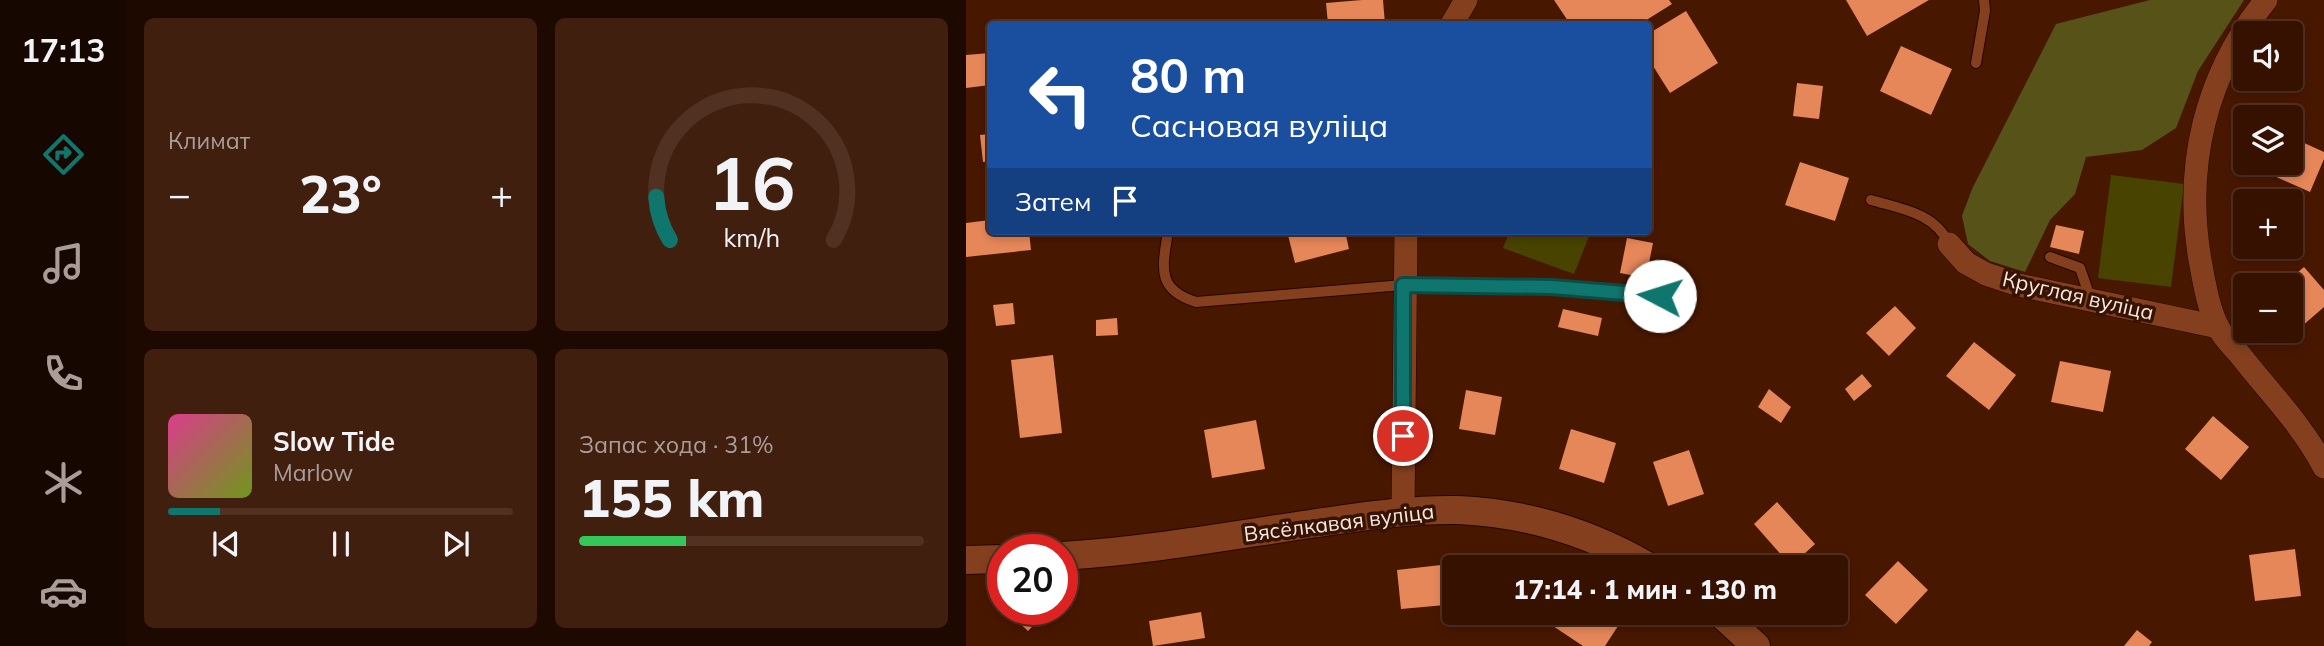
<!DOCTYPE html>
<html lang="ru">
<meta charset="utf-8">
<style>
:root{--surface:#361100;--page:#411f0f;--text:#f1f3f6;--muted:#aa9d99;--line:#503122;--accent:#0f766e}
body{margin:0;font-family:Mulish,sans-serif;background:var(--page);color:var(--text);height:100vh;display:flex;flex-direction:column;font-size:26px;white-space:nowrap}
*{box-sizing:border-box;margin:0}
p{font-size:23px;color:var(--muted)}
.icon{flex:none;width:38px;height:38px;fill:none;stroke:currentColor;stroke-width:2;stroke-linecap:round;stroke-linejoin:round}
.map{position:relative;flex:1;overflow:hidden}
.sheet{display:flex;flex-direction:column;gap:18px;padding:18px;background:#1e0900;width:840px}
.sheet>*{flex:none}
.banner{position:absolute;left:21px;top:21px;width:665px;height:214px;border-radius:7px;box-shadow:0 4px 10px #0003,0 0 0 2px var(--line);background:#1a4fa0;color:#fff;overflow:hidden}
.buttons{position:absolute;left:1267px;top:21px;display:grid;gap:14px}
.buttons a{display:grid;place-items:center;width:70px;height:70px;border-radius:7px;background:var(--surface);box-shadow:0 4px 10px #0003,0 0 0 2px var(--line);font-size:35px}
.speed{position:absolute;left:21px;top:534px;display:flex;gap:14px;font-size:35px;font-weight:700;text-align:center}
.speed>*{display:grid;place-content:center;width:91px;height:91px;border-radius:50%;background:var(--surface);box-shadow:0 4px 10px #0003,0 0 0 2px var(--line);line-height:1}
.speed .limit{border:10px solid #d22;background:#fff;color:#111}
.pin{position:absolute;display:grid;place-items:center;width:60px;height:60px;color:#fff;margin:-30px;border:4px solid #fff;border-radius:50%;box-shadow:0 2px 7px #0007}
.me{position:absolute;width:77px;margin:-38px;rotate:275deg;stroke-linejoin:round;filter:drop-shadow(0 0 5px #0008)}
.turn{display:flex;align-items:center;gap:24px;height:147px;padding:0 28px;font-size:32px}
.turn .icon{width:91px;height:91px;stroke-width:2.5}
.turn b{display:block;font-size:49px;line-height:60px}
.then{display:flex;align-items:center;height:66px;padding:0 28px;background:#0003;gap:14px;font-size:26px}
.big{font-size:52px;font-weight:800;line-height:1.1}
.sheet .card{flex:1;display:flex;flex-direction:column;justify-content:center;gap:10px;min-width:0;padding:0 24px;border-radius:10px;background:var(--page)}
.sheet .dial{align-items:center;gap:0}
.dial svg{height:182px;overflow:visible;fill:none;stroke:var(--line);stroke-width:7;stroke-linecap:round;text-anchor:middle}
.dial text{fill:var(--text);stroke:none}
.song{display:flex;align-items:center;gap:21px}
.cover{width:84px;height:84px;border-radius:10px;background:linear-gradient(135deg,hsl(330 70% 55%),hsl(80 70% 35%))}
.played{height:7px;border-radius:4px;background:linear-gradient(90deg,var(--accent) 15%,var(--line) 15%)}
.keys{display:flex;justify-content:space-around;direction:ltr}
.heat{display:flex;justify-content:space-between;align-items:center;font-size:38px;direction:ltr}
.charge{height:10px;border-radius:5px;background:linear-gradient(90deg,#34c759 31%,var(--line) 0)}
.sheet .tiles{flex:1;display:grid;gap:18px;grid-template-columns:repeat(2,1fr)}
.trip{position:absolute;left:476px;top:555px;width:406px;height:70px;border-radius:7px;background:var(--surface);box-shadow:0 4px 10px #0003,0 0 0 2px var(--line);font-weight:800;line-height:70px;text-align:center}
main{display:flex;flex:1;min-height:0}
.tabs{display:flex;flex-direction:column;width:126px;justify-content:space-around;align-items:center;background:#160700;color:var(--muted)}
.tabs .icon{width:49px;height:49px}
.tabs .active{color:var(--accent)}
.tabs b{font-size:32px;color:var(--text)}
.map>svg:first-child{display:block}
.green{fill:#484400}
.forest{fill:#575318}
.building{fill:#e6875a}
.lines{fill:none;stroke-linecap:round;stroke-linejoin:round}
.service-casing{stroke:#260500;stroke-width:12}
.minor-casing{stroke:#260500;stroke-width:24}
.tertiary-casing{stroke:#260500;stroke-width:30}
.service{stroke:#84401e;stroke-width:10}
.minor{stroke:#84401e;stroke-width:23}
.tertiary{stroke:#84401e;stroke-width:28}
.route-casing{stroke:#0a4d48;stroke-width:18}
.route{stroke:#0f766e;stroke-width:12}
.labels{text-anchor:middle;stroke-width:7;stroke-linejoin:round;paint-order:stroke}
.street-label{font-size:21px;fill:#f9e9e1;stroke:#361302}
</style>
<main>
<nav class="tabs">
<b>17:13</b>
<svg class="icon active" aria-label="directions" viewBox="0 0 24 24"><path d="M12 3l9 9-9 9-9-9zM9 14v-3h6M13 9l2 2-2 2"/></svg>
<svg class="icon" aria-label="music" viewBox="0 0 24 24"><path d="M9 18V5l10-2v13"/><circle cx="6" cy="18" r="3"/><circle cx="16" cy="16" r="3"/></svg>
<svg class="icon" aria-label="phone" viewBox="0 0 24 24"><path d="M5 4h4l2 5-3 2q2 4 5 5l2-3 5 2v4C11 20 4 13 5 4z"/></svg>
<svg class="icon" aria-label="climate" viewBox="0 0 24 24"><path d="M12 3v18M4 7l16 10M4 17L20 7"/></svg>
<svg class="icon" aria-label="car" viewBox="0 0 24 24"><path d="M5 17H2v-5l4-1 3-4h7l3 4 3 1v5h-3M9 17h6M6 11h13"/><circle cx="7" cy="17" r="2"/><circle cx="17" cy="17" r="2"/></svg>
</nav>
<section class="sheet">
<div class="tiles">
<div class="card"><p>Климат</p>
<div class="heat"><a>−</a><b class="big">23°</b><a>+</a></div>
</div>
<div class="card dial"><svg viewBox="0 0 100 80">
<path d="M14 69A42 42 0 1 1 86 69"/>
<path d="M14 69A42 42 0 0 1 8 50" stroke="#0f766e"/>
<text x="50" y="56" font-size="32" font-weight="700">16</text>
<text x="50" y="72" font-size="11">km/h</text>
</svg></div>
<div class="card">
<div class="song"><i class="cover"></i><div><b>Slow Tide</b><p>Marlow</p></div></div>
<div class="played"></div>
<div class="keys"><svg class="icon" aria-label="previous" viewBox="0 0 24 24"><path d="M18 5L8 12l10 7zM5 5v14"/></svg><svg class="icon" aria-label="pause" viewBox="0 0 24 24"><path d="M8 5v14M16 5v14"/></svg><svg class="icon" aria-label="next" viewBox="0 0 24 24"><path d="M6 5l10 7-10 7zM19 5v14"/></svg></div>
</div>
<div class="card"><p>Запас хода · 31%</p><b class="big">155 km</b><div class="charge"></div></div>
</div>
</section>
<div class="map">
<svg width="1358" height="646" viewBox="0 0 1358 646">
<rect width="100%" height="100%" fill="#481700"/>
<!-- green -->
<g class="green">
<path d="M 1145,175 L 1218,184 L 1205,287 L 1132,278 Z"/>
<path d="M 544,231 L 616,231 L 624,234 L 608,274 L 537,248 Z"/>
</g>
<!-- forest -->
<path class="forest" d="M 1184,0 L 1278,0 L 1232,71 L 1210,128 L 1176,150 L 1120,157 L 1109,194 L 1084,220 L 1059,272 L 1024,261 L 1002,244 L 996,216 L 1006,189 L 1090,24 Z"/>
<!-- building -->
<g class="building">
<path d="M 396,0 L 417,0 L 419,24 L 362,24 L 360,3 Z"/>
<path d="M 588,0 L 703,0 L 706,4 L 674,24 L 604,24 Z"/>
<path d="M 880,0 L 963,0 L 901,36 Z"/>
<path d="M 720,11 L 752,63 L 704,93 L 682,58 L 682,34 Z"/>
<path d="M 935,46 L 986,69 L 965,115 L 914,91 Z"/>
<path d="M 24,53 L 24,85 L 0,88 L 0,55 Z"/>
<path d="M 831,83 L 857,86 L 853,119 L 827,116 Z"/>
<path d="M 24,134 L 24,161 L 17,162 L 14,135 Z"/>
<path d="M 1325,137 L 1358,152 L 1358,159 L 1344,192 L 1306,175 L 1311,163 L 1325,163 Z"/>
<path d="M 834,162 L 883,178 L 869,221 L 819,205 Z"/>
<path d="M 24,220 L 24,231 L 63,231 L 65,250 L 0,257 L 0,223 Z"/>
<path d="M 1090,225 L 1118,231 L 1113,254 L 1084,247 Z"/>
<path d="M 321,231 L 379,231 L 383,249 L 329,263 Z"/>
<path d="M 661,238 L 687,243 L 680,278 L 654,273 Z"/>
<path d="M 1338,267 L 1358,290 L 1358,307 L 1335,327 L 1325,315 L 1325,285 L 1317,285 Z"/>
<path d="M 47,303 L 49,324 L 30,326 L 27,305 Z"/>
<path d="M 929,306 L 950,328 L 923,356 L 900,333 Z"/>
<path d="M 597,309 L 636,318 L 632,336 L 592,327 Z"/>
<path d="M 151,318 L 152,335 L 130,336 L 130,320 Z"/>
<path d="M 1008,342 L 1050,375 L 1023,410 L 980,376 Z"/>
<path d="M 87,355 L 96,433 L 54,438 L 45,360 Z"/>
<path d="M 1094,361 L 1145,371 L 1137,412 L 1085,402 Z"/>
<path d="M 896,374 L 906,386 L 888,401 L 879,389 Z"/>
<path d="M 803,389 L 825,407 L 815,423 L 792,407 Z"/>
<path d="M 500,390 L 536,397 L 529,435 L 493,429 Z"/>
<path d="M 1247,416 L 1283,447 L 1255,480 L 1219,449 Z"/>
<path d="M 290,420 L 299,469 L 246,478 L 238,430 Z"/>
<path d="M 605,429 L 650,443 L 638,483 L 593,469 Z"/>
<path d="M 723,450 L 738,494 L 702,506 L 687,462 Z"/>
<path d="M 811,502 L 849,544 L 825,566 L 788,524 Z"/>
<path d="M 1329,549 L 1335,596 L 1289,601 L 1283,555 Z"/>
<path d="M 932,561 L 962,590 L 930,624 L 899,595 Z"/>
<path d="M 475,565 L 479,605 L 435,609 L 431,570 Z"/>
<path d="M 49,609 L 76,609 L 80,612 L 62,631 L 44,614 Z"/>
<path d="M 235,612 L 239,638 L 187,646 L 183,621 Z"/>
<path d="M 596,612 L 632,612 L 652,626 L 639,646 L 617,646 L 587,626 Z"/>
<path d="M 1171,630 L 1186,642 L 1183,646 L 1158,646 Z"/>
</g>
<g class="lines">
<!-- service casing -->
<g class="service-casing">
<g id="service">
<path d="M 1010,63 L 1019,11 L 1018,0"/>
<path d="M 905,200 C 936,209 969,213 983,244"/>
<path d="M 202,231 C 197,266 189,289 230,302 L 437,285 L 586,287 L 694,296"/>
<path d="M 1084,257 L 1114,268 L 1125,300"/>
</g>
</g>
<!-- minor casing -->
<g class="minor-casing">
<g id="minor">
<path d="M 1300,0 C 1239,75 1218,166 1234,260 C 1238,281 1242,308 1252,327 C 1257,337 1267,347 1275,356 C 1303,392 1337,426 1358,467"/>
<path d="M 486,24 L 500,0"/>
<path d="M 983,244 L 1000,263 L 1020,274 L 1053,285 L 1252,327"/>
<path d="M 437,511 L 440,231"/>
</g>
</g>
<!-- tertiary casing -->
<g class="tertiary-casing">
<g id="tertiary">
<path d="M 96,556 C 179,551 262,536 344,524 C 393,517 442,509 492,510 C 560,513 625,533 683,567"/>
<path d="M 0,560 L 37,559"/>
<path d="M 753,612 L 790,646"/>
</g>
</g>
<!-- service -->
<use href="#service" class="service"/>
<!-- minor -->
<use href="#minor" class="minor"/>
<!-- tertiary -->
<use href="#tertiary" class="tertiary"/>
</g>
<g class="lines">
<!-- route casing -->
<g class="route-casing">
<path id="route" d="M 437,436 L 437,285 L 586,287 L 694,296"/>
</g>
<!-- route -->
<use href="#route" class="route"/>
</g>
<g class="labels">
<!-- street labels -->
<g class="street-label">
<text transform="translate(1112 296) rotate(13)" y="7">Круглая вуліца</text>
<text transform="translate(373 523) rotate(-7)" y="7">Вясёлкавая вуліца</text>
</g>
</g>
</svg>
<div class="buttons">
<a><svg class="icon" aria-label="sound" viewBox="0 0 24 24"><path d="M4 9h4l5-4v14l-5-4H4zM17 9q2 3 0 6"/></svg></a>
<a><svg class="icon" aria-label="layers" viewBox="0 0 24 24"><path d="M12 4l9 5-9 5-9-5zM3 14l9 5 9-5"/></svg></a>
<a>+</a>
<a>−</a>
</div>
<div class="speed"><div class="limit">20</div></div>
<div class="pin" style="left:437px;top:436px;background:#d93025"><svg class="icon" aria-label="arrive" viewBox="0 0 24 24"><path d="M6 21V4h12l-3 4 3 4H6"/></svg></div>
<svg class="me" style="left:694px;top:296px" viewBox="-20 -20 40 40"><circle r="19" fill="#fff"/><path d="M0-13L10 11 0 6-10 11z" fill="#0f766e"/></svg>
<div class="trip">17:14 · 1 мин · 130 m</div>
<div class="banner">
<div class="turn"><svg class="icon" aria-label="left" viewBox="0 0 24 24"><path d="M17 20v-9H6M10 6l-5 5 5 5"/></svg><div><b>80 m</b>Сасновая вуліца</div></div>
<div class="then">Затем<svg class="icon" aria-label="arrive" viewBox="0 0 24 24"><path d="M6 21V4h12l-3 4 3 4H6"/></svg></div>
</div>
</div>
</main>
